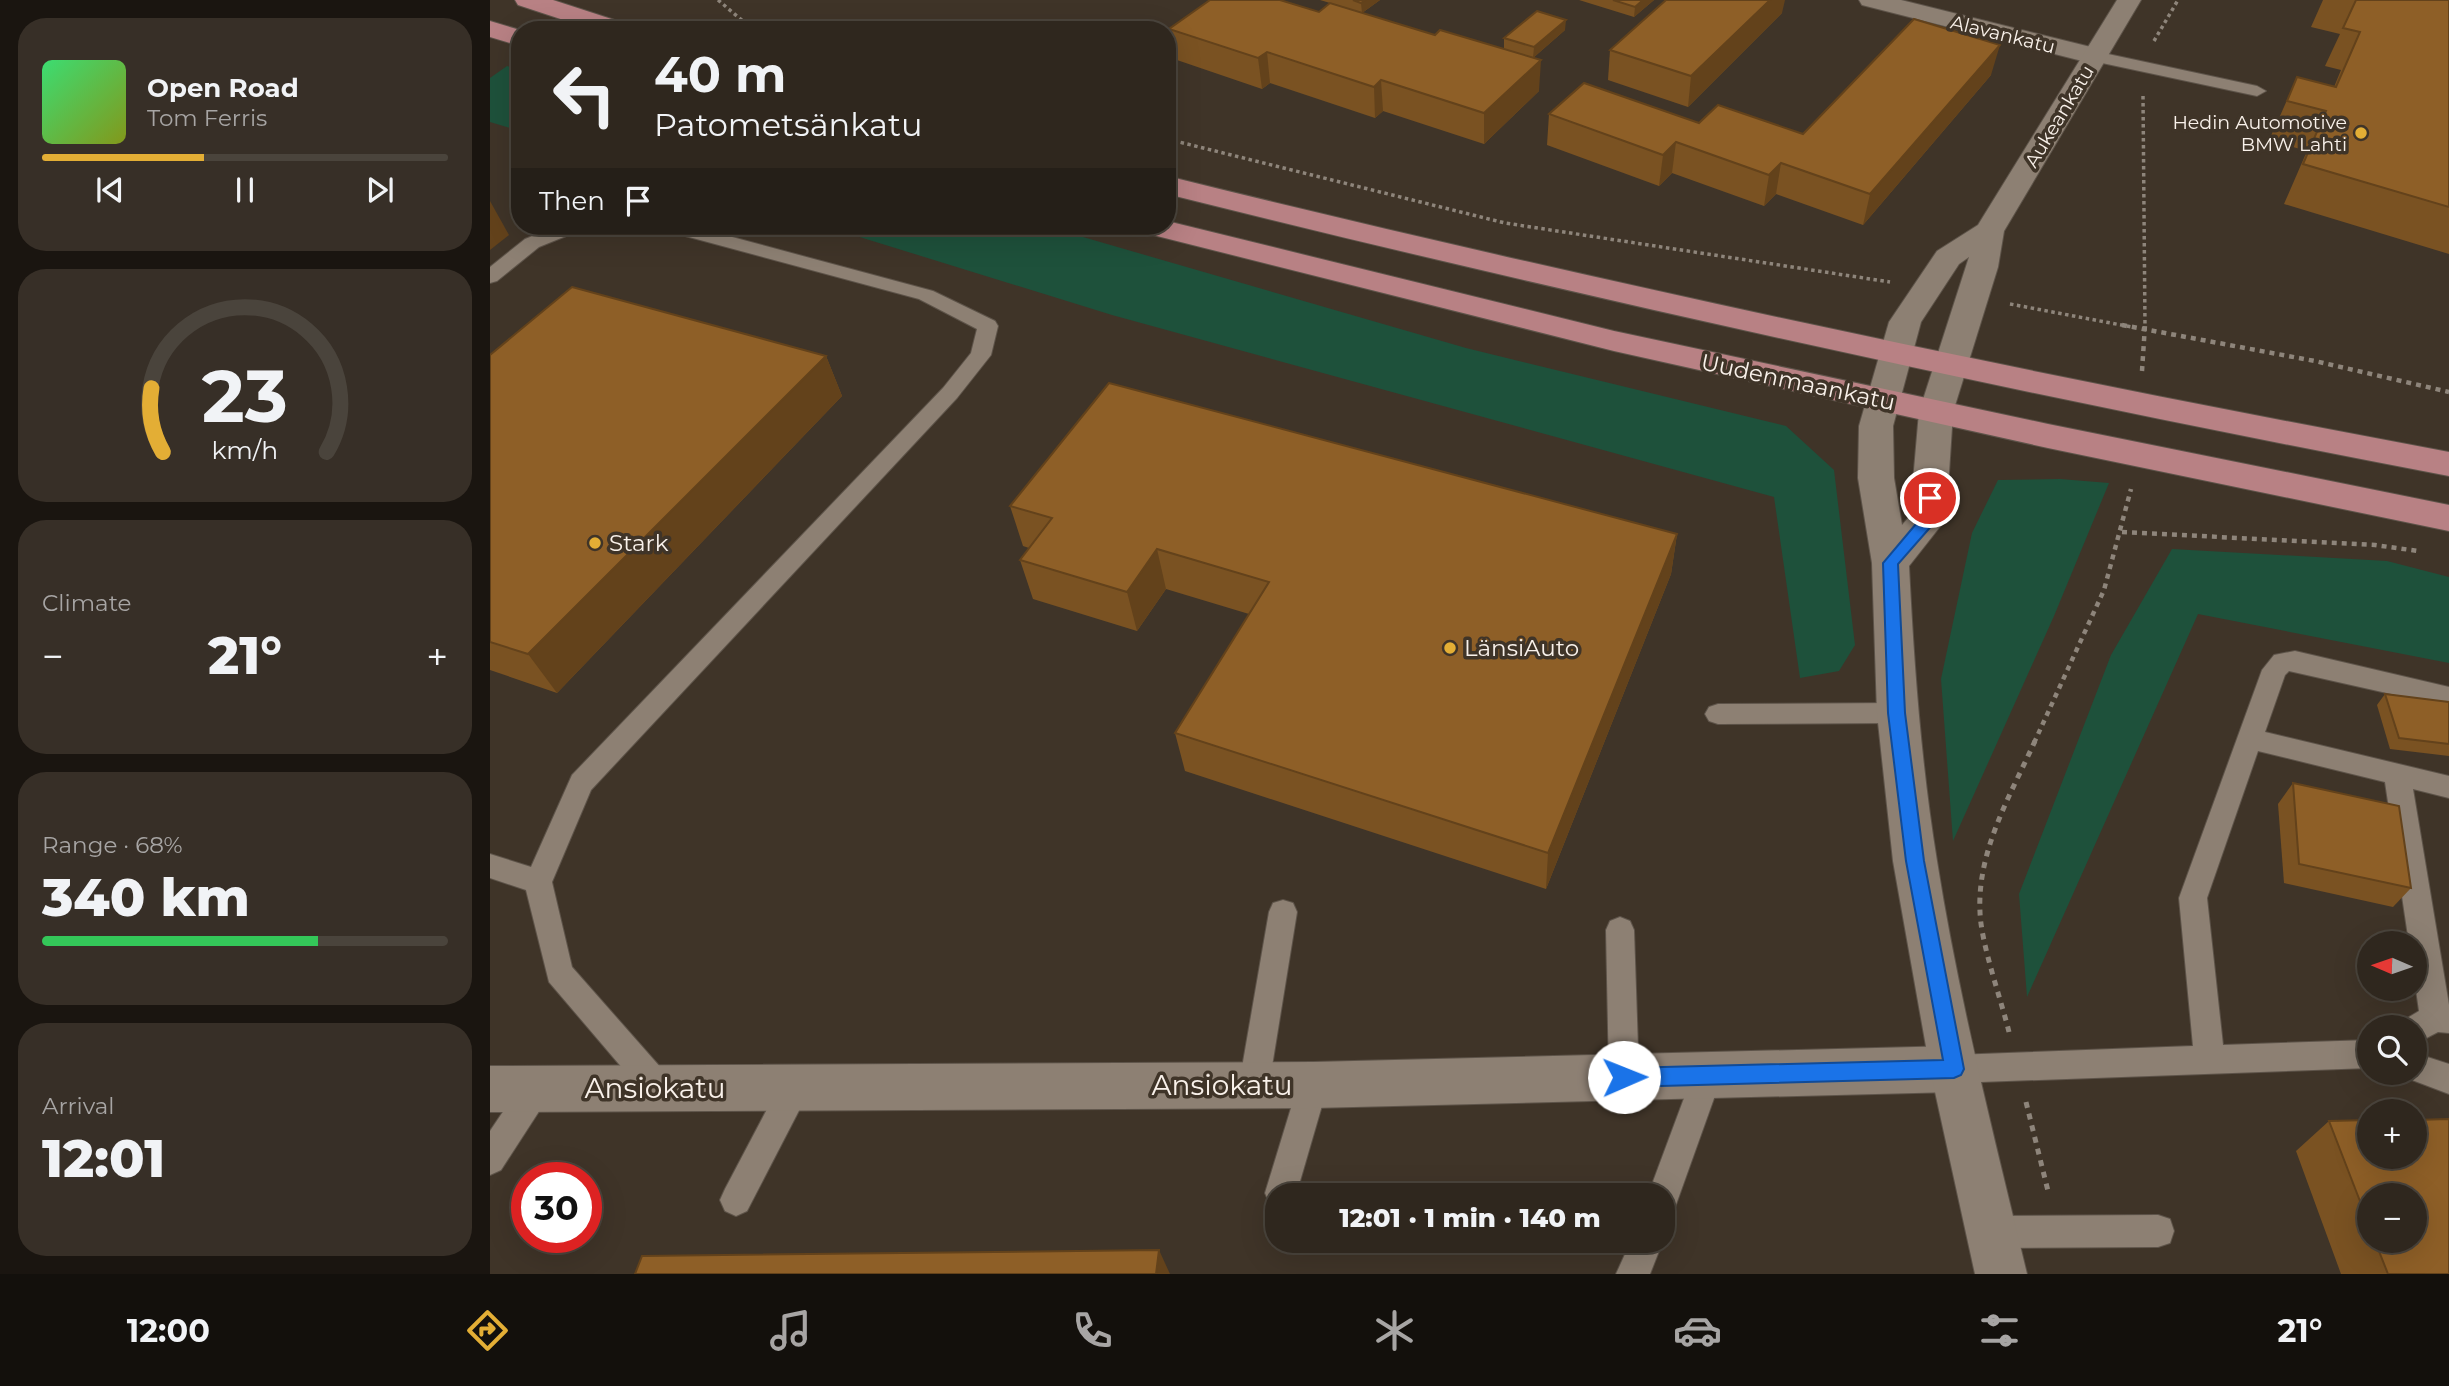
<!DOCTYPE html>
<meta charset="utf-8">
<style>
:root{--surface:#2f271e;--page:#372f27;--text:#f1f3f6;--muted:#a7a5a4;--line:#4a443c;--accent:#e3ae35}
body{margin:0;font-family:Montserrat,sans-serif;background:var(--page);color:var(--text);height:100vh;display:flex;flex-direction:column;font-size:26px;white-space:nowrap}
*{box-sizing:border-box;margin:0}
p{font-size:23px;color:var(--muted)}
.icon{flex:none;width:38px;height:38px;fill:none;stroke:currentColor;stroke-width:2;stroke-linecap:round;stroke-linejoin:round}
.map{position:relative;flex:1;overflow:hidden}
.drawer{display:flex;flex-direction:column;gap:18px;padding:18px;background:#1a1510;width:490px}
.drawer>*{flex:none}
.banner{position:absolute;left:21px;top:21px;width:665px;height:214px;border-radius:28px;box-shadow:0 7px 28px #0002,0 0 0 2px var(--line);background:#2f271e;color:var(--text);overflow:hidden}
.needle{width:46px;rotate:272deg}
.fabs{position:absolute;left:1867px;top:931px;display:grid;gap:14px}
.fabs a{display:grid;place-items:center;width:70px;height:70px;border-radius:50%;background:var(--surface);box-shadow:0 7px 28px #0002,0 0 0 2px var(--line);font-size:35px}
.speed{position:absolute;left:21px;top:1162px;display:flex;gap:14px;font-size:35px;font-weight:700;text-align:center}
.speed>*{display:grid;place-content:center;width:91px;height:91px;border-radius:50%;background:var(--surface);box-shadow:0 7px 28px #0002,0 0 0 2px var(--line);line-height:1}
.speed .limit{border:10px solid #d22;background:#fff;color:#111}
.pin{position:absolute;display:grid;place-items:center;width:60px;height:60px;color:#fff;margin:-30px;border:4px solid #fff;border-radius:50%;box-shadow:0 2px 7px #0007}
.me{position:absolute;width:77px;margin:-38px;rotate:89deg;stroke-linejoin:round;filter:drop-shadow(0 0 5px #0008)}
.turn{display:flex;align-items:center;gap:24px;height:147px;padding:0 28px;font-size:32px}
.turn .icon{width:91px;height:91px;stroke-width:2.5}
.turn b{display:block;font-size:49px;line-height:60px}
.then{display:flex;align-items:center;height:66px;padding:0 28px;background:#0003;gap:14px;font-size:26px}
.big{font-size:52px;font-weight:800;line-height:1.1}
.drawer .card{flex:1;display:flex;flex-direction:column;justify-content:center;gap:10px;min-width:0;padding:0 24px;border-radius:28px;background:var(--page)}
.drawer .dial{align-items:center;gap:0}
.dial svg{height:182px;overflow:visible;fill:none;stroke:var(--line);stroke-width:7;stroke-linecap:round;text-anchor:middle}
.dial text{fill:var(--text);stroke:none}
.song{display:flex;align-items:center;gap:21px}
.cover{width:84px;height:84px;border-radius:10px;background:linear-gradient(135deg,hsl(140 70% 55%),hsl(70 70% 35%))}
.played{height:7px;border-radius:4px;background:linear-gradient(90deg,var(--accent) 40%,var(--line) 40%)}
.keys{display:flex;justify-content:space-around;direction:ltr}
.heat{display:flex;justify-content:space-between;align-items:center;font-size:38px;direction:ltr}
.charge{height:10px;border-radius:5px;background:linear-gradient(90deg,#34c759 68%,var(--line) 0)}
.trip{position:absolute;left:775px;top:1183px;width:410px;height:70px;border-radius:28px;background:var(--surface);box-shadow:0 7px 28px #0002,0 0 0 2px var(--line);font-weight:800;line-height:70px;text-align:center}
.tab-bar{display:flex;height:112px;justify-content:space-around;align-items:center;background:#13100c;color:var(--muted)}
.tab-bar .icon{width:49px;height:49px}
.tab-bar .selected{color:var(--accent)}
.tab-bar b{font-size:32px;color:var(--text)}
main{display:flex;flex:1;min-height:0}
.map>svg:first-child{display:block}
.green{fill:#1e513b}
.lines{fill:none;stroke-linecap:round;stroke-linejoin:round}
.service-casing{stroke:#5d5349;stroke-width:2}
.minor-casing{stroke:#5d5349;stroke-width:2}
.tertiary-casing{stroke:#5d5349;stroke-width:2}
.primary-casing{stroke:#5d5349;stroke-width:2}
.path-far2{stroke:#8e857b;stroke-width:3.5;stroke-dasharray:3.5 3.5;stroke-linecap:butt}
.path-far1{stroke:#8e857b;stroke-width:4.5;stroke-dasharray:5 5;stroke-linecap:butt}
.path{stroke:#8e857b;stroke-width:5;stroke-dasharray:6 6;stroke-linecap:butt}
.service{fill:#8d8073;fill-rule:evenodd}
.minor{fill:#8d8073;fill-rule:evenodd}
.tertiary{fill:#8d8073;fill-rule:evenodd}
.primary{fill:#b88184;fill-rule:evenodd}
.wall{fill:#7a5222;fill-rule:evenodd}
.shaded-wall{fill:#63421b}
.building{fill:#8e5f27;stroke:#63421b;stroke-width:2}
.route{fill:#1a73e8;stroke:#114b97;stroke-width:2}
.poi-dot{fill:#e3ae35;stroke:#3f3428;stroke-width:2.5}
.labels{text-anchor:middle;stroke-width:7;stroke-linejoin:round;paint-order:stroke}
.far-street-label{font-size:19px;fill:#f9f1ea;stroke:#3f3428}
.far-poi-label{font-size:19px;fill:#f9f1ea;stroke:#3f3428;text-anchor:end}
.street-label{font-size:23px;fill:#f9f1ea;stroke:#3f3428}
.poi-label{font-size:23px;fill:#f9f1ea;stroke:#3f3428;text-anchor:start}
.near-street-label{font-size:28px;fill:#f9f1ea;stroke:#3f3428}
</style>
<main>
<section class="drawer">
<div class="card">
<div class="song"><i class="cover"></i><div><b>Open Road</b><p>Tom Ferris</p></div></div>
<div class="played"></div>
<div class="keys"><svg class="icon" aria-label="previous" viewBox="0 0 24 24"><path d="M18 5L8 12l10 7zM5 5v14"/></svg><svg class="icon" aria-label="pause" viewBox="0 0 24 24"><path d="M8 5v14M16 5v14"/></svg><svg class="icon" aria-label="next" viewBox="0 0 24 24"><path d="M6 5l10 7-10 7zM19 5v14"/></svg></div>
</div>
<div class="card dial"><svg viewBox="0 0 100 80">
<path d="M14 69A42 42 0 1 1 86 69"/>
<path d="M14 69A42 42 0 0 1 9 41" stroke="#e3ae35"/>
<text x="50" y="56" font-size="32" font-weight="700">23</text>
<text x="50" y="72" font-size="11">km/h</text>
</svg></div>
<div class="card"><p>Climate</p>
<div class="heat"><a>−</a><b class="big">21°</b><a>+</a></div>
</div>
<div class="card"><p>Range · 68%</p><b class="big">340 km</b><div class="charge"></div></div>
<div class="card"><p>Arrival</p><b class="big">12:01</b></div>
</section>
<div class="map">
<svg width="1959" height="1274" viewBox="0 0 1959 1274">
<rect width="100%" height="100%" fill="#3f3428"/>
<!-- green -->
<g class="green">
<path d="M 17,66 L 30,70 L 30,131 L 0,122 L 0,78 Z"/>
<path d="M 334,226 L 555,226 L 976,348 L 1296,426 L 1344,470 L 1365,645 L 1349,671 L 1310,678 L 1284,497 L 622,315 Z"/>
<path d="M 1570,479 L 1619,483 L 1564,616 L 1463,841 L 1451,679 L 1482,533 L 1508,480 Z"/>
<path d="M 1682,549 L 1897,561 L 1959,577 L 1959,663 L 1708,614 L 1537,997 L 1529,894 L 1621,655 Z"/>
</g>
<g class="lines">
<!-- service casing -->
<g class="service-casing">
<g id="service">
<path d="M 1604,51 L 1767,86 L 1776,91 L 1767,96 L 1598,60 L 1596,56 Z"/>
<path d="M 68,226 L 93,226 L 91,230 L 49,247 L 7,281 L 0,283 L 0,267 L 35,239 Z"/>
<path d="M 171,226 L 201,226 L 443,291 L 505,321 L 508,326 L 501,355 L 467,398 L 101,790 L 62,882 L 82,967 L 179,1077 L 183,1087 L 179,1097 L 168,1102 L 157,1097 L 59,982 L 36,890 L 0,878 L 0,854 L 41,867 L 82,775 L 453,388 L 481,353 L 487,329 L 429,299 L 173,230 Z"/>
<path d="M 1805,651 L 1959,687 L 1959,707 L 1799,671 L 1795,675 L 1775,732 L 1959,776 L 1959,798 L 1923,789 L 1959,1005 L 1959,1033 L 1948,1032 L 1925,1044 L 1925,1027 L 1911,1027 L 1914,1020 L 1929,1011 L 1925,983 L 1925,943 L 1919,943 L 1895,782 L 1768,751 L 1717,898 L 1733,1045 L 1880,1040 L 1880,1068 L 1464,1083 L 1453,1079 L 1449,1069 L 1453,1059 L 1464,1055 L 1703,1046 L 1689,898 L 1772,670 L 1784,655 Z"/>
<path d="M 1407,703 L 1416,706 L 1420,713 L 1416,720 L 1407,723 L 1228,724 L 1219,721 L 1215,714 L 1219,707 L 1228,704 Z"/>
<path d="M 793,900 L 803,903 L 807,912 L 779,1085 L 775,1095 L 764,1100 L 753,1095 L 749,1085 L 779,912 L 783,903 Z"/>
<path d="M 1130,917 L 1140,921 L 1144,930 L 1149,1077 L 1145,1087 L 1134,1091 L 1123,1087 L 1119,1077 L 1116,930 L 1120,921 Z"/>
<path d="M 1925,1053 L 1959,1064 L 1959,1094 L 1914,1077 L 1912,1073 L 1925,1073 Z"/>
<path d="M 1217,1062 L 1228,1066 L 1232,1076 L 1183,1213 L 1172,1218 L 1172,1195 L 1158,1195 L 1206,1066 Z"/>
<path d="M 823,1070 L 834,1075 L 838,1085 L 806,1195 L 788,1195 L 788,1208 L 780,1204 L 775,1193 L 808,1085 L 812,1075 Z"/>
<path d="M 305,1072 L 316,1077 L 320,1087 L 316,1097 L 257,1211 L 246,1216 L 235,1211 L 230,1200 L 235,1189 L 294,1077 Z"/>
<path d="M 46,1074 L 57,1079 L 61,1089 L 57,1099 L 11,1170 L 0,1175 L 0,1131 L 35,1079 Z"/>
<path d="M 1668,1215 L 1680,1219 L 1684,1231 L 1680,1243 L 1668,1247 L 1500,1248 L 1488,1244 L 1484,1232 L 1488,1220 L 1500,1216 Z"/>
<path d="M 1172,1239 L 1173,1241 L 1160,1274 L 1126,1274 L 1141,1241 Z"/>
</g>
</g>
<!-- minor casing -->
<g class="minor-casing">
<g id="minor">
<path d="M 1369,0 L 1411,0 L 1613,50 L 1617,56 L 1613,62 L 1604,64 L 1372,5 Z"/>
<path d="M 1464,1046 L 1481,1053 L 1488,1069 L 1481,1085 L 1464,1092 L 823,1108 L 0,1112 L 0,1066 L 823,1062 Z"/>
</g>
</g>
<!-- tertiary casing -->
<g class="tertiary-casing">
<path id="tertiary" d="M 1627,0 L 1651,0 L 1514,231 L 1508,267 L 1463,412 L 1456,519 L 1419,566 C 1424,665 1431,763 1447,861 C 1469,1000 1504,1137 1537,1274 L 1485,1274 L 1440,1069 L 1403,861 L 1387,713 L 1382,563 L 1368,478 L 1369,426 L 1399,322 L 1447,251 L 1488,225 ZM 1479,257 L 1429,412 L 1420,516 L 1412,525 L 1404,478 L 1403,426 L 1431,322 L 1469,264 Z"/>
</g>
<!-- primary casing -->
<g class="primary-casing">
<g id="primary">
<path d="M 25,0 L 63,0 L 140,25 L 144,30 L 104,30 L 28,5 Z"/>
<path d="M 0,21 L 30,30 L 30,46 L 0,37 Z"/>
<path d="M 677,176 C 1102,281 1529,372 1959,452 L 1959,476 C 1529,394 1102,300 677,194 Z"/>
<path d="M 677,221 L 1124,331 L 1558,424 L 1959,505 L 1959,531 L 1558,448 L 1124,351 L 651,232 L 647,226 L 677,226 Z"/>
</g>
</g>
<!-- path-far2 -->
<g class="path-far2">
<path d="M 228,0 L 254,22 L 274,30"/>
<path d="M 1664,41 L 1688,0"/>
<path d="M 1653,96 L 1655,327"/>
<path d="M 677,139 L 1015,223 L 1400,282"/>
<path d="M 1520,304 L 1642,327"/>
</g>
<!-- path-far1 -->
<g class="path-far1">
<path d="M 1632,325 L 1825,361 L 1959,392"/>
<path d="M 1652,371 L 1655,325"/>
<path d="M 1632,532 L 1885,545 L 1928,551"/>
<path d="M 1544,743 L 1614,590 L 1641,489"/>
</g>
<!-- path -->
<g class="path">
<path d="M 1519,1032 C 1511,999 1491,944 1490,912 C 1487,851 1520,796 1545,741"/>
<path d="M 1536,1102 L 1559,1195"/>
</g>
<!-- service -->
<use href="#service" class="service"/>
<!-- minor -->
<use href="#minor" class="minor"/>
<!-- tertiary -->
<use href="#tertiary" class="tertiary"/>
<!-- primary -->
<use href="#primary" class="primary"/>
</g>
<!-- wall -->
<g class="wall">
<path d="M 830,0 L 890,0 L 872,13 L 1049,91 L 994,144 L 893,111 L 885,118 L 780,83 L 772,89 L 684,59 L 679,29 L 829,12 L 850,6 Z"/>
<path d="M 1089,0 L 1164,0 L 1144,17 Z"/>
<path d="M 1833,0 L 1959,0 L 1959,254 L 1794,204 L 1817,151 L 1779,140 L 1790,116 L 1807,77 L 1844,87 L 1851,70 L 1835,66 L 1850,34 L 1821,27 Z"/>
<path d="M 1292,13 L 1198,107 L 1118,80 L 1120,50 Z"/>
<path d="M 1075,30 L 1043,58 L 1014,49 L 1014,38 Z"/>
<path d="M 1501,75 L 1373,225 L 1286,194 L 1274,206 L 1182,173 L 1169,186 L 1057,145 L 1059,114 L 1209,123 L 1313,134 Z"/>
<path d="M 0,355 L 336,356 L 352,396 L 67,693 L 0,670 Z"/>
<path d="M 520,506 L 1187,534 L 1181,574 L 1056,889 L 695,771 L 685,733 L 759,614 L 676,589 L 647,631 L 543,599 L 530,560 L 539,548 L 533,546 Z"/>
<path d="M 1895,694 L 1959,702 L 1959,756 L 1900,749 L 1887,705 Z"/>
<path d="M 1803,783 L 1921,888 L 1903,907 L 1794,883 L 1788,804 Z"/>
<path d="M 1839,1121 L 1959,1274 L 1851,1274 L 1806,1151 ZM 1880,1195 L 1925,1241 L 1880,1241 Z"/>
</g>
<!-- shaded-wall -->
<g class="shaded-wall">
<path d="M 875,0 L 890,0 L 872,13 L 871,3 Z"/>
<path d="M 1153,0 L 1164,0 L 1144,17 L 1145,7 Z"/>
<path d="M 1280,0 L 1295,0 L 1292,13 L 1198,107 L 1201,76 Z"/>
<path d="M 1076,20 L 1075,30 L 1043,58 L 1044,47 Z"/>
<path d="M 1510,45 L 1501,75 L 1373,225 L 1380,194 Z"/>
<path d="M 777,52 L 780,83 L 772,89 L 768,58 Z"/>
<path d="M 1051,60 L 1049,91 L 994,144 L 994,113 Z"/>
<path d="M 891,80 L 893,111 L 885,118 L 884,87 Z"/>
<path d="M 1186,142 L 1182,173 L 1169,186 L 1173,155 Z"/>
<path d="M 1291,163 L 1286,194 L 1274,206 L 1279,175 Z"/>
<path d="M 0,201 L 19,235 L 0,250 Z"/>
<path d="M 336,356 L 352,396 L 67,693 L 38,654 Z"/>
<path d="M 1187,534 L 1181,574 L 1056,889 L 1058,853 Z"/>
<path d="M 667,549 L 676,589 L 647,631 L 637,592 Z"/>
<path d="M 669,1250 L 680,1274 L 666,1274 Z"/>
</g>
<!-- building -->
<g class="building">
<path d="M 720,0 L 790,0 L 829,12 L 840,3 L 945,35 L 950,30 L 1051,60 L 994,113 L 891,80 L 884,87 L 777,52 L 768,58 L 679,29 Z"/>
<path d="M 863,0 L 875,0 L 871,3 Z"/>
<path d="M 1123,0 L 1153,0 L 1145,7 Z"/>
<path d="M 1176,0 L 1280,0 L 1201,76 L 1120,50 Z"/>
<path d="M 1866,0 L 1959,0 L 1959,207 L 1813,164 L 1836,111 L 1797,101 L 1807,77 L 1846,87 L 1870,32 L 1853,28 Z"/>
<path d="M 1047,11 L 1076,20 L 1044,47 L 1014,38 Z"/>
<path d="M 1424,19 L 1510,45 L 1380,194 L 1291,163 L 1279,175 L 1186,142 L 1173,155 L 1059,114 L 1094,83 L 1209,123 L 1228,105 L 1313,134 Z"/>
<path d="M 82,287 L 336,356 L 38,654 L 0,642 L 0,355 Z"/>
<path d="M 619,383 L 1187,534 L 1058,853 L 685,733 L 779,582 L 667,549 L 637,592 L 530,560 L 562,518 L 520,506 Z"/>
<path d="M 1895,694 L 1959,702 L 1959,744 L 1909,738 Z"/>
<path d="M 1803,783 L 1909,806 L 1921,888 L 1809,864 Z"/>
<path d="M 1959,1119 L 1959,1274 L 1898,1274 L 1885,1241 L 1925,1241 L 1925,1195 L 1880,1195 L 1880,1227 L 1839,1121 L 1880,1120 L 1880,1157 L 1925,1157 L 1925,1120 Z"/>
<path d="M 669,1250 L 666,1274 L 145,1274 L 152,1256 Z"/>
</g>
<!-- route -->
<path class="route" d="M 1440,492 L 1447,498 L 1444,523 L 1408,564 L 1415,713 L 1434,861 L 1474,1069 L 1471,1075 L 1464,1078 L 1134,1087 L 1127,1084 L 1124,1077 L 1127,1070 L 1134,1068 L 1453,1060 L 1416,861 L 1398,713 L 1393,563 L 1431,518 L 1432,498 Z"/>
<!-- markers -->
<g class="poi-dot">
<circle cx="1871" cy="133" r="7"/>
<circle cx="105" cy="543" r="7"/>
<circle cx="960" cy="648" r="7"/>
</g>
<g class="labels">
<!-- far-street labels -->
<g class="far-street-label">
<text transform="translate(1513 34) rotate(14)" y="7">Alavankatu</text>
<text transform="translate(1569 116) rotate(-59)" y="7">Aukeankatu</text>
</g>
<!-- far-poi labels -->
<g class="far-poi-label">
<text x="1857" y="129">Hedin Automotive<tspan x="1857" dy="22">BMW Lahti</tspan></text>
</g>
<!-- street labels -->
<g class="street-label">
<text transform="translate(1308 382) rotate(12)" y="8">Uudenmaankatu</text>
</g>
<!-- poi labels -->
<g class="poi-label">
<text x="119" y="551">Stark</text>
<text x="974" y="656">LänsiAuto</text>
</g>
<!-- near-street labels -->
<g class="near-street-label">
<text x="732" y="1095">Ansiokatu</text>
<text x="165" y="1098">Ansiokatu</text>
</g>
</g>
</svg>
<div class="fabs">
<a><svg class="needle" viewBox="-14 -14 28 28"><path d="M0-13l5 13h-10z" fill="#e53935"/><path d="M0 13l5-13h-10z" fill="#a7a5a4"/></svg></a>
<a><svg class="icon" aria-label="search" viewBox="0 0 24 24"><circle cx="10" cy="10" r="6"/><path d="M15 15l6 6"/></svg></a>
<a>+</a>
<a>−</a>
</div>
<div class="speed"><div class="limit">30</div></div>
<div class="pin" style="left:1440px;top:498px;background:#d93025"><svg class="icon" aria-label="arrive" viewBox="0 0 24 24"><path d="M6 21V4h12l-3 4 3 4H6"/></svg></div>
<svg class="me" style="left:1134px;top:1077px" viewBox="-20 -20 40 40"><circle r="19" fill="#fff"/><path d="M0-13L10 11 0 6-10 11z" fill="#1a73e8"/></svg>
<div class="trip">12:01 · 1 min · 140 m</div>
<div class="banner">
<div class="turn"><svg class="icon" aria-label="left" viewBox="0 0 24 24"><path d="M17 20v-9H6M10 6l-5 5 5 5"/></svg><div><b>40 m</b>Patometsänkatu</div></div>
<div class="then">Then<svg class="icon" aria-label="arrive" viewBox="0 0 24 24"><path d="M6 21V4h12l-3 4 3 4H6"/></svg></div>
</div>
</div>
</main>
<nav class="tab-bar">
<b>12:00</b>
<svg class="icon selected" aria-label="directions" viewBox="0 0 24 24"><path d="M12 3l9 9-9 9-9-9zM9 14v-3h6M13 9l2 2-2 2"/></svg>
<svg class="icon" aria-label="music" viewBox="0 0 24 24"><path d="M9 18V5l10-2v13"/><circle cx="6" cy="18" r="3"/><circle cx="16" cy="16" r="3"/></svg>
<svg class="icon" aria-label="phone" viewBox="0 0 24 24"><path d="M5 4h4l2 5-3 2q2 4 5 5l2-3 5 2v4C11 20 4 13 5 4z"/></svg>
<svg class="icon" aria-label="climate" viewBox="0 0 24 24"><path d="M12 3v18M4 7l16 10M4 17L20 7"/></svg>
<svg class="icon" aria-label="car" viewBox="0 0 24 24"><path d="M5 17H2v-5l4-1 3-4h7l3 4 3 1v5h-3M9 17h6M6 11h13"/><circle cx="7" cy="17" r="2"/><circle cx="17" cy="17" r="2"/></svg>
<svg class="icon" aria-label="filters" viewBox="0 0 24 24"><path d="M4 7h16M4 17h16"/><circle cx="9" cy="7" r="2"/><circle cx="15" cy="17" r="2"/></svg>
<b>21°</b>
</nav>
